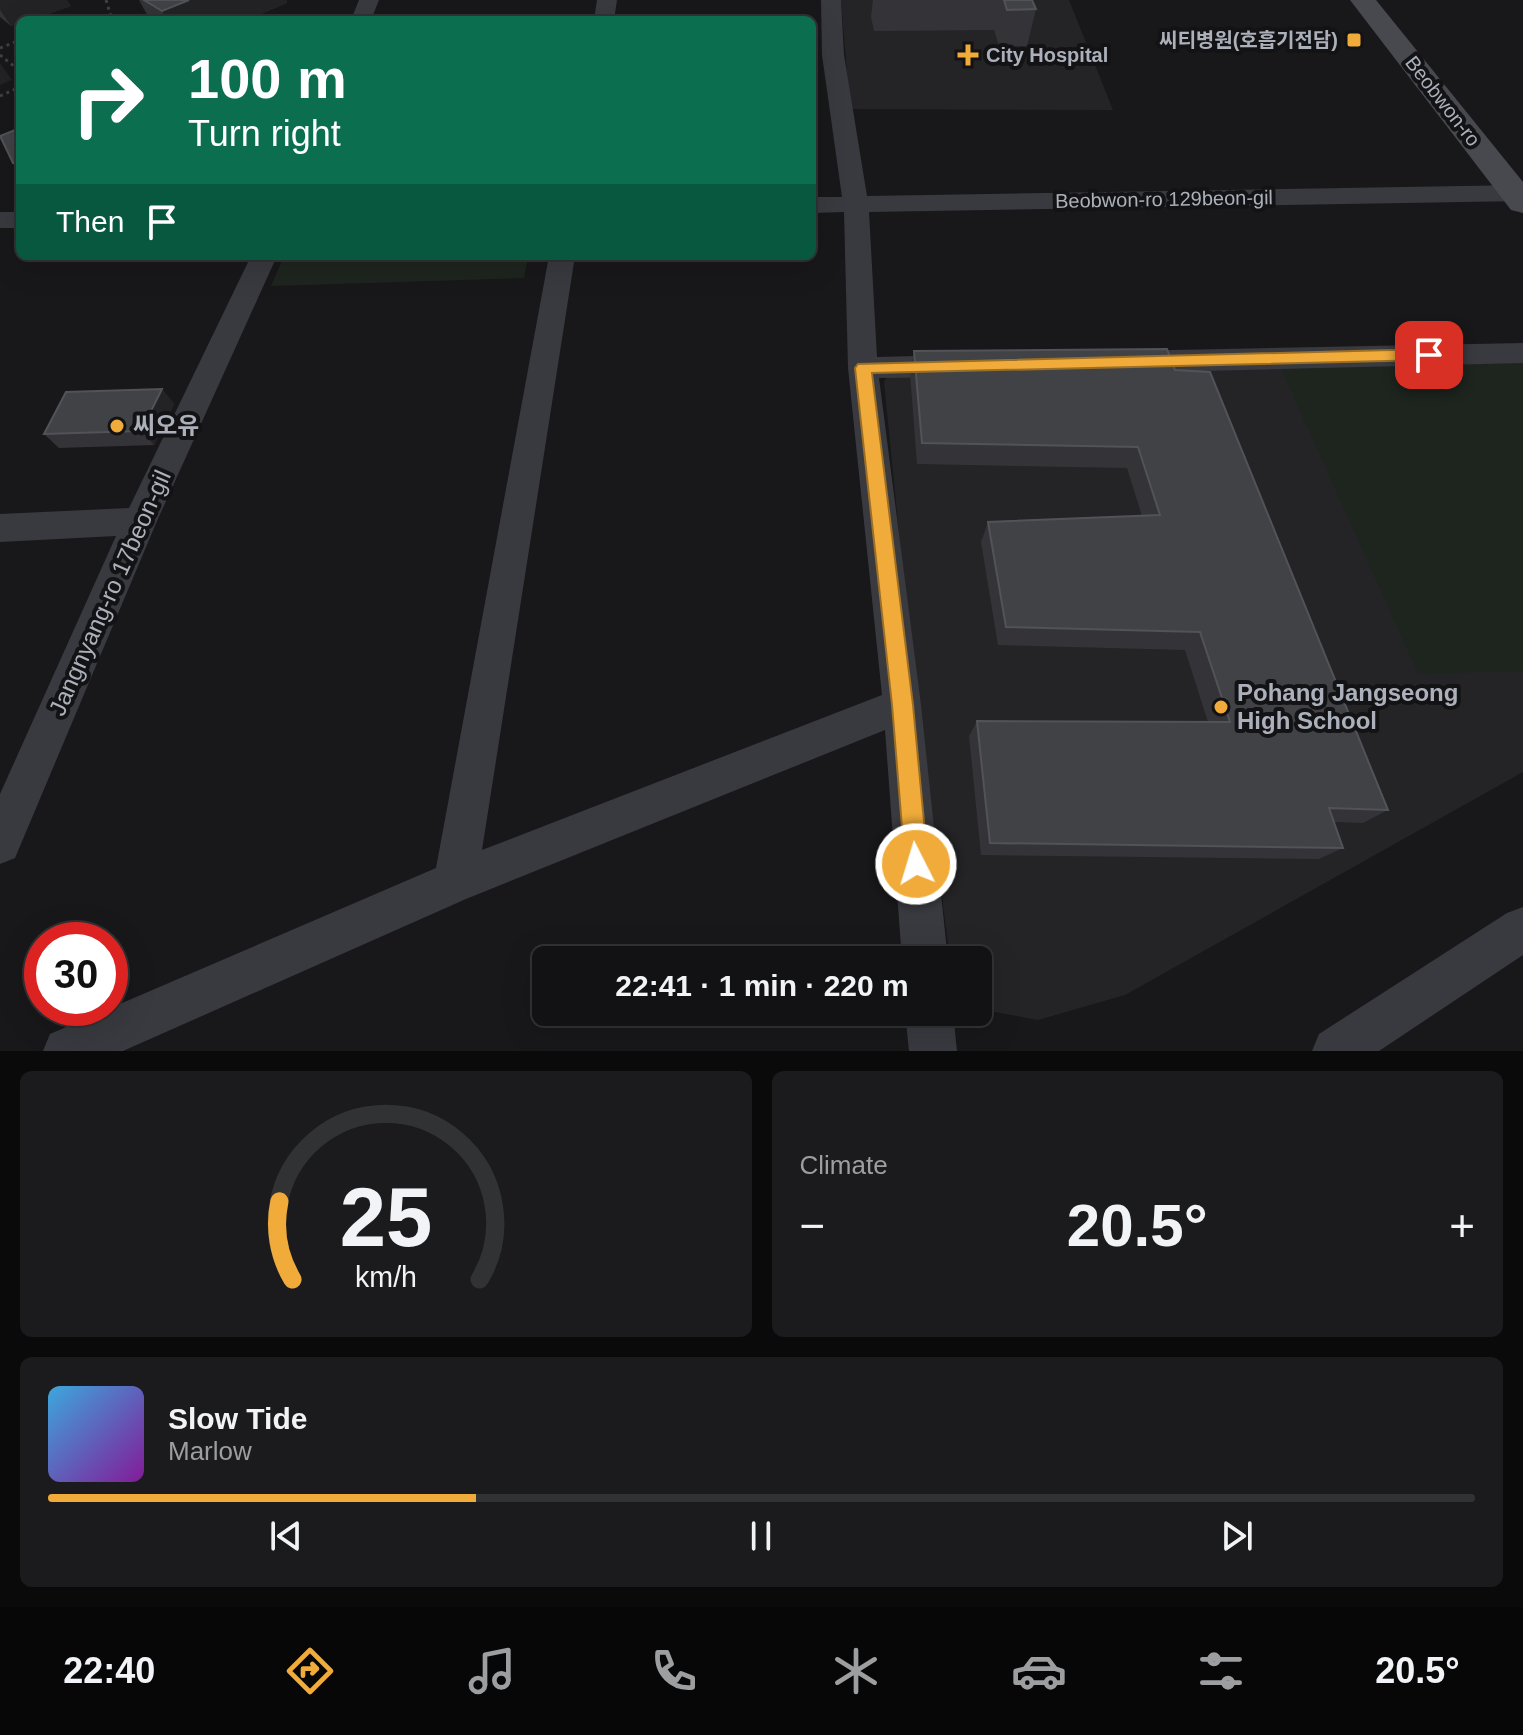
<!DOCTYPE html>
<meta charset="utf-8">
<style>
:root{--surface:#121214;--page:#1b1b1d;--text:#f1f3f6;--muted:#9c9ea0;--line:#313234;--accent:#f0ab3a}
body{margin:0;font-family:Arial,"Noto Sans KR",sans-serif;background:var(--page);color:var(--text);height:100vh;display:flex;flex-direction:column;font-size:30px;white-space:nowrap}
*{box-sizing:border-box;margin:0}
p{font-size:26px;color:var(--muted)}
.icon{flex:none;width:44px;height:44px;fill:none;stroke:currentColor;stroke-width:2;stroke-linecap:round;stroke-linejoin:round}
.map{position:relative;height:1051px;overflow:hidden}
.side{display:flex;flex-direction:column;gap:20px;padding:20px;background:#0a0a0b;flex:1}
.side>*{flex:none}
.guide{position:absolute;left:16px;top:16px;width:800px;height:244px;border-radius:12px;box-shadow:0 8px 32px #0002,0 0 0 2px var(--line);background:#0b6e4f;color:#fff;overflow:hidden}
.speed{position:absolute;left:24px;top:922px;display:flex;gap:16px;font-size:40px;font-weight:700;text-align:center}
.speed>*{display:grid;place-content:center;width:104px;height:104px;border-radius:50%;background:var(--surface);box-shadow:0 8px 32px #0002,0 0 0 2px var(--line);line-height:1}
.speed .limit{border:12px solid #d22;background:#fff;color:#111}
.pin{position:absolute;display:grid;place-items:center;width:68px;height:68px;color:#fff;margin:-34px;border-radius:16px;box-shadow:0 4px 12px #0006}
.me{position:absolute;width:88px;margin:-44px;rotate:355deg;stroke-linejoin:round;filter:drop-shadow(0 0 6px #0008)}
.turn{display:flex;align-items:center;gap:28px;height:168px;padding:0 40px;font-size:36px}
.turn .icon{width:104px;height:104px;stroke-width:2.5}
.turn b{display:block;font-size:56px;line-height:68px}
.then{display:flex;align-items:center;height:76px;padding:0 40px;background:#0003;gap:16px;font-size:30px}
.big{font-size:60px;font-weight:800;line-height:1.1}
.side .card{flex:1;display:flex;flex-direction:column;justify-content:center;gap:12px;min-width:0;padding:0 28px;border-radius:12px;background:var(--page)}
.side .dial{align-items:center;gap:0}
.dial svg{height:208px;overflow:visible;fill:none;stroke:var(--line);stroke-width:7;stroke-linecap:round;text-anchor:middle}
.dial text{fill:var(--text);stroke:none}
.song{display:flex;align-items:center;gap:24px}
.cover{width:96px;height:96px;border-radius:12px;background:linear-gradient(135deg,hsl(200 70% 55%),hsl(290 70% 35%))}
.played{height:8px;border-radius:4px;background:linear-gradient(90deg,var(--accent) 30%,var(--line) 30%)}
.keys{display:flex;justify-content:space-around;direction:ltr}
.heat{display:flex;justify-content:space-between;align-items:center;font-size:44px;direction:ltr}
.side .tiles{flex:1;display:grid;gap:20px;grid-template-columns:1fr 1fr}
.card:last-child{grid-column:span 2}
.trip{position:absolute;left:532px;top:946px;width:460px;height:80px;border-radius:12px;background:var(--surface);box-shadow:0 8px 32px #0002,0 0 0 2px var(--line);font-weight:800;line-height:80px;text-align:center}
.menu{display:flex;height:128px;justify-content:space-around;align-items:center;background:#070708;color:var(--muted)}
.menu .icon{width:56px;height:56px}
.menu .active{color:var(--accent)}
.menu b{font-size:36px;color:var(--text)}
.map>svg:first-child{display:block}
.built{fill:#242427}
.green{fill:#1e251f}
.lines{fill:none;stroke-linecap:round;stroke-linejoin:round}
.path{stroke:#3f4146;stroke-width:3;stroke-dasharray:3 4;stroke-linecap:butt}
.street{fill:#393a3f;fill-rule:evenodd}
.secondary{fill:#47494f;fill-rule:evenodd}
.wall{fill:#343438}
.shaded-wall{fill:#232326}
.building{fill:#414246;stroke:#515358;stroke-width:2}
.route{fill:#f0ab3a;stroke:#9c6f26;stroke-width:2}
.poi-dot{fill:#f0ab3a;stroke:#131315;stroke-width:3}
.labels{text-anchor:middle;stroke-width:8;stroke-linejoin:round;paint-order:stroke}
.far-poi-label{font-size:20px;font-weight:bold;fill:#abb0ba;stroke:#131315;text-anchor:end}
.far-street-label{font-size:20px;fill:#abb0ba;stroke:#131315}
.poi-label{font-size:24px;font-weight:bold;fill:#abb0ba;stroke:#131315;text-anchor:start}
.street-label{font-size:24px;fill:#abb0ba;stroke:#131315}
</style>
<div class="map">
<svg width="1523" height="1051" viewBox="0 0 1523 1051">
<rect width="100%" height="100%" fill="#18181a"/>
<!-- built -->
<g class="built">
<path d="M 841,0 L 1069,0 L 1113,110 L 850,109 Z"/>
<path d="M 1523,348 L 1523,772 L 1125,995 L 1038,1020 L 978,1009 L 978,960 L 950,960 L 910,643 L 884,382 L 893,366 Z"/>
</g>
<!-- green -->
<g class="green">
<path d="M 284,256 L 528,256 L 524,278 L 271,286 Z"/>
<path d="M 1523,362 L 1523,671 L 1418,674 L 1281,369 Z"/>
</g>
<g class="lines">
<!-- path -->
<g class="path">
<path d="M 106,0 L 112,20"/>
<path d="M 0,48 L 20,40"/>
<path d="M 0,55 L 20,71"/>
<path d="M 0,96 L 20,87"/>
</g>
<!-- street -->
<g class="street">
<path d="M 359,0 L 379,0 L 371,20 L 351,20 Z"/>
<path d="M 597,0 L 617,0 L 614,20 L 594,20 Z"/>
<path d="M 821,0 L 841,0 L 844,55 L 867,196 L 1523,185 L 1523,201 L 869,212 L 877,357 L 955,355 L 965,358 L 970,366 L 965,374 L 955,377 L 879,378 L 921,705 L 948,960 L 902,960 L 885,730 L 466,899 L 123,1051 L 43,1051 L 50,1034 L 436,868 L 549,256 L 575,256 L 482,850 L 882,695 L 848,368 L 844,212 L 812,213 L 812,197 L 842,197 L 822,55 Z"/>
<rect x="0" y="212" width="20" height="16"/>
<path d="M 251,256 L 277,256 L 157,521 L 15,858 L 0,864 L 0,794 L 116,536 L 0,542 L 0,514 L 129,508 Z"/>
<path d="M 1523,343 L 1523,363 L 1124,373 L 1114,369 L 1109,362 L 1114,355 L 1124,351 Z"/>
<path d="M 1523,907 L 1523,955 L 1379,1051 L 1312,1051 L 1319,1034 L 1507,913 Z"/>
<path d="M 905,1012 L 953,1012 L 957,1051 L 909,1051 Z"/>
</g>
<!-- secondary -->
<path class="secondary" d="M 1350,0 L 1376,0 L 1523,182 L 1523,213 L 1511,210 Z"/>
</g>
<!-- wall -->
<g class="wall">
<path d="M 0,0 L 71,6 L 30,20 L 20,20 L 20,23 L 11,26 L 0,17 Z"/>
<path d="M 139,0 L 286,0 L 287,3 L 246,20 L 150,20 Z"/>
<path d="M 873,0 L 1032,0 L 1036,9 L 1027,46 L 999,46 L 994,30 L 874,31 L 871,17 Z"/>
<path d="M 20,128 L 20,171 L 13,163 Z"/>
<path d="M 914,351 L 1175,370 L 1388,810 L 1363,823 L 1334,822 L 1343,848 L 1319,859 L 981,855 L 969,736 L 977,721 L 1208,722 L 1185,650 L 998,645 L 981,542 L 988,522 L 1142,516 L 1127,468 L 917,464 L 910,373 Z"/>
<path d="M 162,389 L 174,404 L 154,445 L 59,448 L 44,434 Z"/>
</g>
<!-- shaded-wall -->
<g class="shaded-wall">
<path d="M 0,0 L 67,0 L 71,6 L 30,20 L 20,20 L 20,23 L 11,26 L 0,10 Z"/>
<path d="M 189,0 L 286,0 L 287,3 L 246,20 L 167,20 L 162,11 Z"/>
<path d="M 0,63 L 12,80 L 0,85 Z"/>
<path d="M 162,389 L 174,404 L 154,445 L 141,431 Z"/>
</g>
<!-- building -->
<g class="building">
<path d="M 144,0 L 189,0 L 162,11 Z"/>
<path d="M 1004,0 L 1032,0 L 1036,9 L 1007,10 Z"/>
<path d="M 20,128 L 20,164 L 13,163 L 0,136 Z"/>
<path d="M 1167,349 L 1175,370 L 1210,372 L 1388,810 L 1329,808 L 1343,848 L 990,843 L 977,721 L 1230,722 L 1200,632 L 1006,627 L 988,522 L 1160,515 L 1138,447 L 922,443 L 914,351 Z"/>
<path d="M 162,389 L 141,431 L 44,434 L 66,392 Z"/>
</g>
<!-- route -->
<path class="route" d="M 1429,349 L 1437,355 L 1429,360 L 872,373 L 913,705 L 928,864 L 924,873 L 916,876 L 908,873 L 905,864 L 892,705 L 855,368 L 858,364 Z"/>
<!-- markers -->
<g class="poi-dot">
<rect x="1346" y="32" width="16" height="16" rx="4"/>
<path d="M964 43h8v8h8v8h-8v8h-8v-8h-8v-8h8z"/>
<circle cx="117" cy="426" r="8"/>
<circle cx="1221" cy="707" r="8"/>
</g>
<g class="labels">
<!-- far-poi labels -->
<g class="far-poi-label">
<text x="1338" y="47">씨티병원(호흡기전담)</text>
<text x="986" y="62" text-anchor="start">City Hospital</text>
</g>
<!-- far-street labels -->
<g class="far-street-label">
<text transform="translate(1443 101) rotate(52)" y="7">Beobwon-ro</text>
<text transform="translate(1164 199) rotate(-1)" y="7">Beobwon-ro 129beon-gil</text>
</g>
<!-- poi labels -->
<g class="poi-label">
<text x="133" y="434">씨오유</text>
<text x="1237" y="701">Pohang Jangseong<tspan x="1237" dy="28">High School</tspan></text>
</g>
<!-- street labels -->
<g class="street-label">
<text transform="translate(110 593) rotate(-66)" y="8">Jangnyang-ro 17beon-gil</text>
</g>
</g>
</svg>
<div class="speed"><div class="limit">30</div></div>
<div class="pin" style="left:1429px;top:355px;background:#d93025"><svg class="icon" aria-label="arrive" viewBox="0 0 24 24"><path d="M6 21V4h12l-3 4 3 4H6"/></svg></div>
<svg class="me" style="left:916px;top:864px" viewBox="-20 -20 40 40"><circle r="17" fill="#f0ab3a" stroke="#fff" stroke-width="3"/><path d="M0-11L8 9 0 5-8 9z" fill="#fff"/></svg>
<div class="trip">22:41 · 1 min · 220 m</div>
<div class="guide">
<div class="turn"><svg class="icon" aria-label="right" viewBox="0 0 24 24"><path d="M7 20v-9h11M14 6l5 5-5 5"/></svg><div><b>100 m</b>Turn right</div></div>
<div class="then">Then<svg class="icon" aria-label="arrive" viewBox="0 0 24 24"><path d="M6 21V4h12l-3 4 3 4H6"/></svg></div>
</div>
</div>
<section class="side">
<div class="tiles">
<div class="card dial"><svg viewBox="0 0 100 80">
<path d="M14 69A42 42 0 1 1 86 69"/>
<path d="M14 69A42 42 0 0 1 9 39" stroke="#f0ab3a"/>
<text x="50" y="56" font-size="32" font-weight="700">25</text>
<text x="50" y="72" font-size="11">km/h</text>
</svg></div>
<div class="card"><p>Climate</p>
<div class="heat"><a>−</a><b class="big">20.5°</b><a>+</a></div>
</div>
<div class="card">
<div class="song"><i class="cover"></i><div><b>Slow Tide</b><p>Marlow</p></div></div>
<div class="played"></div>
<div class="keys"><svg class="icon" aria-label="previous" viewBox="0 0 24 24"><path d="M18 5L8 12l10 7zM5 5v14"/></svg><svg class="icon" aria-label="pause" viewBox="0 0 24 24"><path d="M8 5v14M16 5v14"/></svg><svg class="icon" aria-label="next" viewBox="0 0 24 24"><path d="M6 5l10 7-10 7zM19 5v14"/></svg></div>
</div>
</div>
</section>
<nav class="menu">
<b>22:40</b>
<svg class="icon active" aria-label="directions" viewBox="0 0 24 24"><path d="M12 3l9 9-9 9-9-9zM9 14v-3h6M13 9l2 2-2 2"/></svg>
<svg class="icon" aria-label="music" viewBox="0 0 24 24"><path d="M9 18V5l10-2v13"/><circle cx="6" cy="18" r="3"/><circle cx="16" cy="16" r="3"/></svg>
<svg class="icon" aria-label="phone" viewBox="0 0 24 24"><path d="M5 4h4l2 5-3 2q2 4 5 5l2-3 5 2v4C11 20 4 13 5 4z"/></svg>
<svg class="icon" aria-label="climate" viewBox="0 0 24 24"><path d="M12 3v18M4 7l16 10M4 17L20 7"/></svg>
<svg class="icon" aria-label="car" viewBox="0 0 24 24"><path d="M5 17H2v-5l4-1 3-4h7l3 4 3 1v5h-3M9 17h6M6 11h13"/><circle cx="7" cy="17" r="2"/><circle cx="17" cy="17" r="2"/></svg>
<svg class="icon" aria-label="filters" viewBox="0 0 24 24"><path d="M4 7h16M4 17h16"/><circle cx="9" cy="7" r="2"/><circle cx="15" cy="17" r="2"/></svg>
<b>20.5°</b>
</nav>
